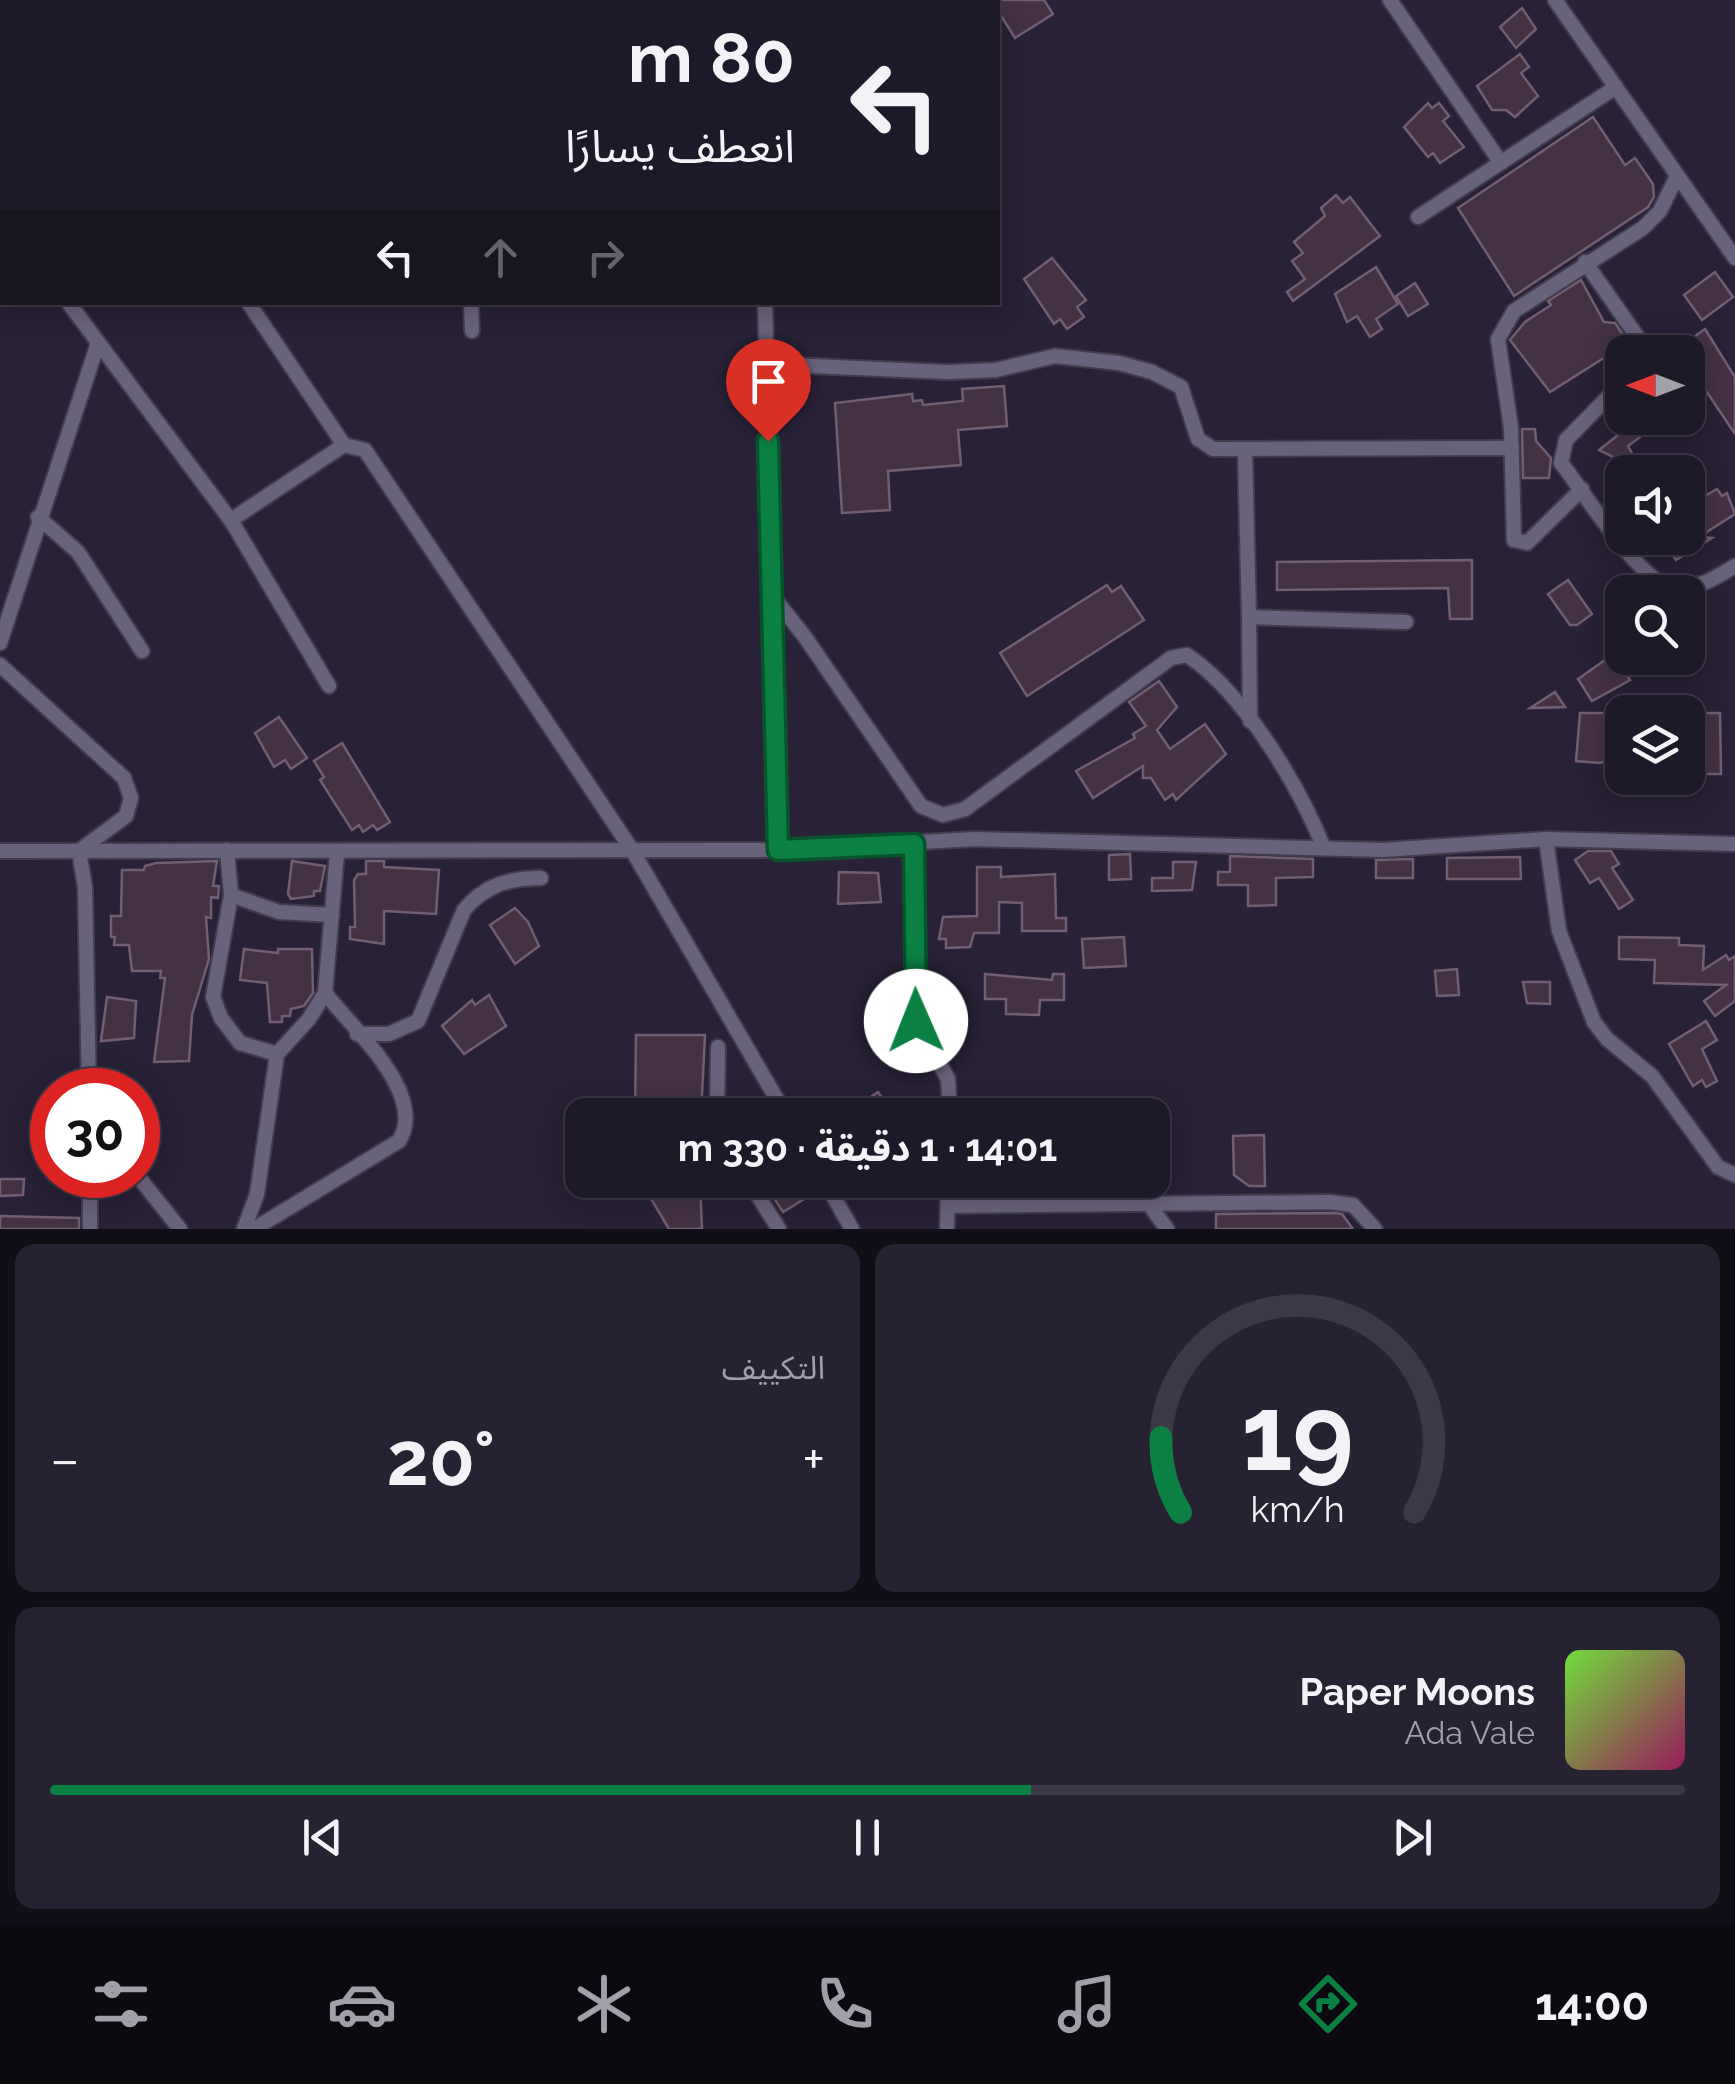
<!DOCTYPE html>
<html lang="ar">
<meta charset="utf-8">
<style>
:root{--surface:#1e1929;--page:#262231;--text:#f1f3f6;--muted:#a1a0a8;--line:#3c3846;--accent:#0b8043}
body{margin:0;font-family:Raleway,"Noto Sans Arabic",sans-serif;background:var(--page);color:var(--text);direction:rtl;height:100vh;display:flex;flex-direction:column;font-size:38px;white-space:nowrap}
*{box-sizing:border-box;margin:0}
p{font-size:32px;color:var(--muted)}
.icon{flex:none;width:55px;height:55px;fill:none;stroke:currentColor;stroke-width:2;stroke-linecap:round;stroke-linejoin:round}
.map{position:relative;height:1229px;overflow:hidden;direction:ltr}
.details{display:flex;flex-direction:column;gap:15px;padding:15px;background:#100e17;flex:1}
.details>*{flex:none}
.top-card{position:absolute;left:0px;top:0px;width:1000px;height:305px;box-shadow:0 5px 25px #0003,0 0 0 2px var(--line);direction:rtl;background:#1e1929;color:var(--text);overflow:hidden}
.needle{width:65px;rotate:270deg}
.fabs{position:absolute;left:1605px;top:335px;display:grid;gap:20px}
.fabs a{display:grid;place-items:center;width:100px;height:100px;border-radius:20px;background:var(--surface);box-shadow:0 5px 25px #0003,0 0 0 2px var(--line);font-size:50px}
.speed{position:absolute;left:30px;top:1068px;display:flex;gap:20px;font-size:50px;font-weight:700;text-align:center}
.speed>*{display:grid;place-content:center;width:130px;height:130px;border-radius:50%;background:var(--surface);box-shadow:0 5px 25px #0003,0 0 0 2px var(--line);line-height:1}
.speed .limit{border:15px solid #d22;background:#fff;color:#111}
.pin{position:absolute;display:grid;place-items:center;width:85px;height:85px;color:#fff;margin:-102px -42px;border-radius:50% 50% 50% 0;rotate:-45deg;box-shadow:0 0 10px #0007}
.pin .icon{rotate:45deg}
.me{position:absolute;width:110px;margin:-55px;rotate:359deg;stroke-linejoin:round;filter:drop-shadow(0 0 8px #0008)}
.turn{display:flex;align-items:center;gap:35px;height:210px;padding:0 40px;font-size:45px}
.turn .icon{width:130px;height:130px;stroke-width:2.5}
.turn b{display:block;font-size:70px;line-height:85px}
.lanes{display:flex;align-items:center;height:95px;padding:0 40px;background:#0003;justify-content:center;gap:50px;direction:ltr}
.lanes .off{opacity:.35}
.big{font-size:75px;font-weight:700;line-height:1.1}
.details .widget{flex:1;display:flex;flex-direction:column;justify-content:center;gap:15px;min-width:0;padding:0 35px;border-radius:20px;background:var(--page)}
.details .dial{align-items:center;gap:0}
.dial svg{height:260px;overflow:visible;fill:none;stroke:var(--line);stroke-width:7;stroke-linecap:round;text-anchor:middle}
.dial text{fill:var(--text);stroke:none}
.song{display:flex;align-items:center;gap:30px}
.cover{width:120px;height:120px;border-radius:15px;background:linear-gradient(135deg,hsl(100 70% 55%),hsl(330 70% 35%))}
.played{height:10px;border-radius:5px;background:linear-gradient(90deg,var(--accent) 60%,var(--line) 60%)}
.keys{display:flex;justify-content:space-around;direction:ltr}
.heat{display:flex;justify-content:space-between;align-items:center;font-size:55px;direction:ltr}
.details .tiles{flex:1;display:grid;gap:15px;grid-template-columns:1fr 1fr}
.widget:last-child{grid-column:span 2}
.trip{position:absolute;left:565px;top:1098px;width:605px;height:100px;border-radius:20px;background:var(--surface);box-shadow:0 5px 25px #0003,0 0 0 2px var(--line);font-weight:700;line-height:100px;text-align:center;direction:rtl}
.menu{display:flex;height:160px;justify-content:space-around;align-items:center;background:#0c0a10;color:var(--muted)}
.menu .icon{width:70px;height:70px}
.menu .active{color:var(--accent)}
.menu b{font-size:45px;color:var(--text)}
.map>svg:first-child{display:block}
.building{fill:#443144;stroke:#725e73;stroke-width:2.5}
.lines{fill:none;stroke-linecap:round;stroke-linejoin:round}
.minor-casing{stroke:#423c4f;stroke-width:18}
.minor{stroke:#69627c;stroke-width:14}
.route-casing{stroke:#07532c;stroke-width:25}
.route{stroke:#0b8043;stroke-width:18}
</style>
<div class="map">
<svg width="1735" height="1229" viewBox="0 0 1735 1229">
<rect width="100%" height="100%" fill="#282137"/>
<!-- building -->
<g class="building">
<path d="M 998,0 L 1044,0 L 1053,14 L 1015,38 L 998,11 Z"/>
<path d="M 1522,8 L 1536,29 L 1516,48 L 1500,27 Z"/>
<path d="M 1520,54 L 1529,67 L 1521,73 L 1538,96 L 1515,117 L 1506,110 L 1492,110 L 1477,86 Z"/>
<path d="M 1428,103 L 1432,108 L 1439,103 L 1449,116 L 1443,121 L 1464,147 L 1440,163 L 1433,153 L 1428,157 L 1404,127 Z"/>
<path d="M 1593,117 L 1625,165 L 1635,158 L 1653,184 L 1654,197 L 1648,207 L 1514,296 L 1458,208 Z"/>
<path d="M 1336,195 L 1343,203 L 1350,197 L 1380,236 L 1293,301 L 1287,292 L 1305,279 L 1292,261 L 1303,253 L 1294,242 L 1325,216 L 1321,208 Z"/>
<path d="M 1052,258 L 1086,300 L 1077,307 L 1084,317 L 1067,329 L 1060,319 L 1054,324 L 1024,279 Z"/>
<path d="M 1376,267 L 1398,304 L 1376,319 L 1382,329 L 1370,337 L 1357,316 L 1347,322 L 1335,294 Z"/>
<path d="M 1715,272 L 1733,297 L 1702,320 L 1684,295 Z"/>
<path d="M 1581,280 L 1604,322 L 1615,323 L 1623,335 L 1606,347 L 1610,354 L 1550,392 L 1510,340 L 1525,322 L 1551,305 L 1548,301 Z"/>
<path d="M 1415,283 L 1428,304 L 1408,316 L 1396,296 Z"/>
<path d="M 1705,329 L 1735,377 L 1735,434 L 1688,364 L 1688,354 L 1694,350 L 1688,341 Z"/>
<path d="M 1004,386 L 1007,426 L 958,430 L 961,465 L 888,471 L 890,510 L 842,513 L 835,403 L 912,394 L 913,401 L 922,400 L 923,405 L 963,401 L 962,389 Z"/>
<path d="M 1619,418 L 1665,418 L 1628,446 L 1642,472 L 1622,472 L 1622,487 L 1610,480 L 1613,457 L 1599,450 L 1627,428 Z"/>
<path d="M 1522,429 L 1535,429 L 1536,441 L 1551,458 L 1549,478 L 1523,478 Z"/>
<path d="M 1717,489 L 1722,496 L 1727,493 L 1735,514 L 1699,537 L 1712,538 L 1676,560 L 1671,552 L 1664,556 L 1658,546 L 1664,543 L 1660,538 L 1688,538 L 1688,506 Z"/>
<path d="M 1472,560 L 1472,619 L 1450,619 L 1448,588 L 1277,590 L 1277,562 Z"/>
<path d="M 1568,580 L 1592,614 L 1577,625 L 1570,625 L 1548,594 Z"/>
<path d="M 1107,585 L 1112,592 L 1121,586 L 1144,620 L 1027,696 L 1000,653 Z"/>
<path d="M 1612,655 L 1630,680 L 1592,701 L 1578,679 Z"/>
<path d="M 1159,681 L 1177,707 L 1157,730 L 1170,749 L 1205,724 L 1226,754 L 1176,800 L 1173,794 L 1165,800 L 1151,778 L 1143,778 L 1143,766 L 1093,798 L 1076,771 L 1135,738 L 1133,734 L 1146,726 L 1129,702 Z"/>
<path d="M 1555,692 L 1565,707 L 1530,708 Z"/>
<path d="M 1580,713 L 1618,713 L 1618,757 L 1600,763 L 1576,761 Z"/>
<path d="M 1690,713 L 1720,713 L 1721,774 L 1691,774 Z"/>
<path d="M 279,717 L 307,758 L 291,769 L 285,760 L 274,767 L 255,733 Z"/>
<path d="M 342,743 L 390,822 L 377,830 L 373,825 L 363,832 L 359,825 L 352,830 L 320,780 L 324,777 L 314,761 Z"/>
<path d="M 1588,851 L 1611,851 L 1619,864 L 1612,868 L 1633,900 L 1619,909 L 1599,878 L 1590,883 L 1575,860 Z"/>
<path d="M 1130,854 L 1131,879 L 1109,880 L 1109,855 Z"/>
<path d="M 1230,856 L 1313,859 L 1313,877 L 1276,878 L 1276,905 L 1248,906 L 1248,885 L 1218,885 L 1218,872 L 1230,872 Z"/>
<path d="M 1520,857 L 1521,879 L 1447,879 L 1447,858 Z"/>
<path d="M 1413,859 L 1413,878 L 1376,878 L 1376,860 Z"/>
<path d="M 217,861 L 213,886 L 219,886 L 218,898 L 211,897 L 211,918 L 206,917 L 209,959 L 192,1015 L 189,1061 L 154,1062 L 165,978 L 160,978 L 161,971 L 132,971 L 129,945 L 114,945 L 115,937 L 111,937 L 111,916 L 121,916 L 122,870 L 144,870 L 145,866 L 156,863 Z"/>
<path d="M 292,861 L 325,866 L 320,891 L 314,891 L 314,896 L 291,899 L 288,894 Z"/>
<path d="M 366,861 L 384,861 L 384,867 L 439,870 L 436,914 L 384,911 L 384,944 L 350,939 L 350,927 L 355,927 L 354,880 L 358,874 L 366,874 Z"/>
<path d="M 1173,862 L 1196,862 L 1192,890 L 1152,891 L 1152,878 L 1173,878 Z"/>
<path d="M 977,867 L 1001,867 L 1001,877 L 1055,874 L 1056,918 L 1066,918 L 1066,931 L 1022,931 L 1022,903 L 999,902 L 999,933 L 974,933 L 970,947 L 946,948 L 946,939 L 939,939 L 943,917 L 977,916 Z"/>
<path d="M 839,872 L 878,873 L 881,902 L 838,904 Z"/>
<path d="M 515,908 L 528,922 L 539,946 L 515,964 L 490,925 Z"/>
<path d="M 1124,937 L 1126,966 L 1084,968 L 1082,939 Z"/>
<path d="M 1619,937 L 1679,938 L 1679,945 L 1704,946 L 1703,970 L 1726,955 L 1729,960 L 1735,956 L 1735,1001 L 1715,1016 L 1704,1001 L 1726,985 L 1654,983 L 1655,960 L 1619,959 Z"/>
<path d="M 244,949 L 278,953 L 278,949 L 312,949 L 313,993 L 304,1006 L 291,1009 L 290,1016 L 282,1016 L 282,1022 L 270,1022 L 267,983 L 240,980 Z"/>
<path d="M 1457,969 L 1459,995 L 1437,996 L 1435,971 Z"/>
<path d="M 985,974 L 1052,980 L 1053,974 L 1064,974 L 1064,1000 L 1040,1000 L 1039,1015 L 1006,1014 L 1006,999 L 985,999 Z"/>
<path d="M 1523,982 L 1550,982 L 1550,1004 L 1527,1003 Z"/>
<path d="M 489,995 L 506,1026 L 464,1054 L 442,1026 L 472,1000 L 475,1005 Z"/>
<path d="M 107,997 L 136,1001 L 134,1038 L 101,1041 Z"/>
<path d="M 1706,1021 L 1717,1040 L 1702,1049 L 1717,1081 L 1706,1087 L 1702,1080 L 1693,1086 L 1669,1044 Z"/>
<path d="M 636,1035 L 705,1035 L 701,1115 L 635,1115 Z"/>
<path d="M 878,1092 L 894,1115 L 845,1115 Z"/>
<path d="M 1264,1135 L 1265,1186 L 1249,1186 L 1234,1175 L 1233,1136 Z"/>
<path d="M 0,1179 L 24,1179 L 23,1195 L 0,1196 Z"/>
<path d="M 634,1180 L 700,1180 L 702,1229 L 669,1229 L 647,1192 L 633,1192 Z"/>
<path d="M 794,1180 L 800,1180 L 809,1196 L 783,1212 L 772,1195 Z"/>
<path d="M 1216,1214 L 1335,1213 L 1342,1214 L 1353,1229 L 1216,1229 Z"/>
<path d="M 0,1216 L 79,1218 L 79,1229 L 0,1229 Z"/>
</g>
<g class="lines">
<!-- minor casing -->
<g class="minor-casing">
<g id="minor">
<path d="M 463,0 L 463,2"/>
<path d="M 724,0 L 725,2"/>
<path d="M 758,0 L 758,2"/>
<path d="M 1390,0 L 1501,163"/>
<path d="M 1555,0 L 1735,258"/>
<path d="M 38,2 L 41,0"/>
<path d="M 0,13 L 2,14"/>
<path d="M 1418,217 L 1616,87"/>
<path d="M 0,233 L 2,228"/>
<path d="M 1585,262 L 1648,352"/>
<path d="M 68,302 L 232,522 L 329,686"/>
<path d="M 248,302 L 344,445"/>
<path d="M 471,302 L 472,331"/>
<path d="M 765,302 L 779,850"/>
<path d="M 766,364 L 948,372 L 996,370 L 1055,356 L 1119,363 L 1152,372 L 1181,387 L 1198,439 L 1213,449 L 1512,448"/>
<path d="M 1622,383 L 1566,440 L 1561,463 C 1583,490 1638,580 1669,586 C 1695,591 1714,579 1735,566"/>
<path d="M 1245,451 L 1249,617 L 1406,622"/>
<path d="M 1582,489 L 1527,543 L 1514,540 L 1511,428 L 1498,339 L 1514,311 L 1643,228 L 1660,211 L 1677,176"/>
<path d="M 38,517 L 78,552 L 142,651"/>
<path d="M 231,520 L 344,445 L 365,450 L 632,850 L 786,1115"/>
<path d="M 771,594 L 805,637 L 921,806 L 943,815 L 965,809 L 1171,658 L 1187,655 C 1244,693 1299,786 1324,848"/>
<path d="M 1249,617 L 1250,721"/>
<path d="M 0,643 L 97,346"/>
<path d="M 0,665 L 124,778 L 131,798 L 126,816 L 79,851 L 85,887 L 89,1090"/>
<path d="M 1546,839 L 1559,931 L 1594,1022 L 1607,1039 L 1652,1076 L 1718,1167 L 1735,1175"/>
<path d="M 914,844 L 916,1021 L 948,1079 L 950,1115"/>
<path d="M 227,850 L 231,895 L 213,997 L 221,1018 L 240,1043 L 277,1054"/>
<path d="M 0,851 L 779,850 L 975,839 L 1383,850 L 1546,839 L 1735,844"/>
<path d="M 231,895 L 279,912 L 332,915"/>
<path d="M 357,1034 L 389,1034 L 418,1021 L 464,910 C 485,885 509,878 541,878"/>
<path d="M 717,1115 L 718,1047"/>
<path d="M 137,1175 L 180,1229"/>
<path d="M 748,1180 L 779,1229"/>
<path d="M 824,1180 L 852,1229"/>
<path d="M 948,1206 L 1330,1202 L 1353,1205 L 1375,1229"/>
<path d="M 1151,1207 L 1167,1229"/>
<path d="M 90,1229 L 90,1175"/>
<path d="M 244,1229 L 257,1194 L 277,1054 L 309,1019 L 325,993 L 337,853"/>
<path d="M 254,1229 L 399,1141 C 428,1094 353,1029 325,993"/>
<path d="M 947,1229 L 948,1180"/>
</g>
</g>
<!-- minor -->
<use href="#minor" class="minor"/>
</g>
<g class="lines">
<!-- route casing -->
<g class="route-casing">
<path id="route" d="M 768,441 L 778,850 L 914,844 L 916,1021"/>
</g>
<!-- route -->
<use href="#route" class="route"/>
</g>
</svg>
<div class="fabs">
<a><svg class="needle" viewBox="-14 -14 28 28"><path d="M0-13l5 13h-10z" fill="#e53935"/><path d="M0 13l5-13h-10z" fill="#a1a0a8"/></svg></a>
<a><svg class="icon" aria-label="sound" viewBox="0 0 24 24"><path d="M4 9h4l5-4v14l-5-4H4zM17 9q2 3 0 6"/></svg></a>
<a><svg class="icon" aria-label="search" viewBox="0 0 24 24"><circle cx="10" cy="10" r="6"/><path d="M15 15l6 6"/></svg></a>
<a><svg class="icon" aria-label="layers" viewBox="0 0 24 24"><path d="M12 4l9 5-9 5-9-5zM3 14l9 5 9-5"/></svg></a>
</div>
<div class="speed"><div class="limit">30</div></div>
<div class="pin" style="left:768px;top:441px;background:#d93025"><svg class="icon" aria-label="arrive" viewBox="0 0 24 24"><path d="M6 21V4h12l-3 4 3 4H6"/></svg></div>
<svg class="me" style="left:916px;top:1021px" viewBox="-20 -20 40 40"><circle r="19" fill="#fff"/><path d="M0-13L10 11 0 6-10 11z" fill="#0b8043"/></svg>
<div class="trip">14:01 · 1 دقيقة · 330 m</div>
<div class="top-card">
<div class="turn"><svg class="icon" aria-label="left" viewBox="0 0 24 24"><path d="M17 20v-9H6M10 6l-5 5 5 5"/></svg><div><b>80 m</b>انعطف يسارًا</div></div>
<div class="lanes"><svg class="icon" aria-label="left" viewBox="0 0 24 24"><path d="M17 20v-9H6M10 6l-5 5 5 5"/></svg><svg class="icon off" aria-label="ahead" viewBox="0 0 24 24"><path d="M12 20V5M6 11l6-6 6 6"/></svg><svg class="icon off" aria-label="right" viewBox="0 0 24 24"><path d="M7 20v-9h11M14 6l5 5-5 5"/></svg></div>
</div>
</div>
<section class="details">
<div class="tiles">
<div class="widget dial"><svg viewBox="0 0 100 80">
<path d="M14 69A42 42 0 1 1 86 69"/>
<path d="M14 69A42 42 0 0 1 8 46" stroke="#0b8043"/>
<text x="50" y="56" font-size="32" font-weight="700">19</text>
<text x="50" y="72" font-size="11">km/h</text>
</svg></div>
<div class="widget"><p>التكييف</p>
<div class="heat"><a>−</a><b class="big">20°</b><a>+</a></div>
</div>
<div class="widget">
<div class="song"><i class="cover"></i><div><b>Paper Moons</b><p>Ada Vale</p></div></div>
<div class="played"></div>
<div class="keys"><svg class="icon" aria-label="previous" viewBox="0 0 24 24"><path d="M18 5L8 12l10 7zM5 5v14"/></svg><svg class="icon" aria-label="pause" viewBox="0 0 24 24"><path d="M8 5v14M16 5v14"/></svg><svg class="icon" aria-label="next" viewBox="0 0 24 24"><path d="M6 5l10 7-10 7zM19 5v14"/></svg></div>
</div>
</div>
</section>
<nav class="menu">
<b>14:00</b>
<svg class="icon active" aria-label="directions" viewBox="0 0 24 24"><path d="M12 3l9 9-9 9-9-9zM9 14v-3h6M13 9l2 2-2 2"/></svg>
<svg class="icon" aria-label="music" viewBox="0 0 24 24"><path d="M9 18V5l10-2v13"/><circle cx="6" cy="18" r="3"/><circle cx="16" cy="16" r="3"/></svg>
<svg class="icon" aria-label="phone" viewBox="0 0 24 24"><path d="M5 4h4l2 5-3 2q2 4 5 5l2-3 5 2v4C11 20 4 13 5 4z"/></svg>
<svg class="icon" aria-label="climate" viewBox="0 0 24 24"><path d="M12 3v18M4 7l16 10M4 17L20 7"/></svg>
<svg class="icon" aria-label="car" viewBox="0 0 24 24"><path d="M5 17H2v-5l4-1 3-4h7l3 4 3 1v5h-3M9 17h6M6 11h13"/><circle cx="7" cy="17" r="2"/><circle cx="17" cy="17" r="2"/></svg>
<svg class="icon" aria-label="filters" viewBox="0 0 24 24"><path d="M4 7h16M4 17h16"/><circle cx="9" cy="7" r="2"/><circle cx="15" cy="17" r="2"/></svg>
</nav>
